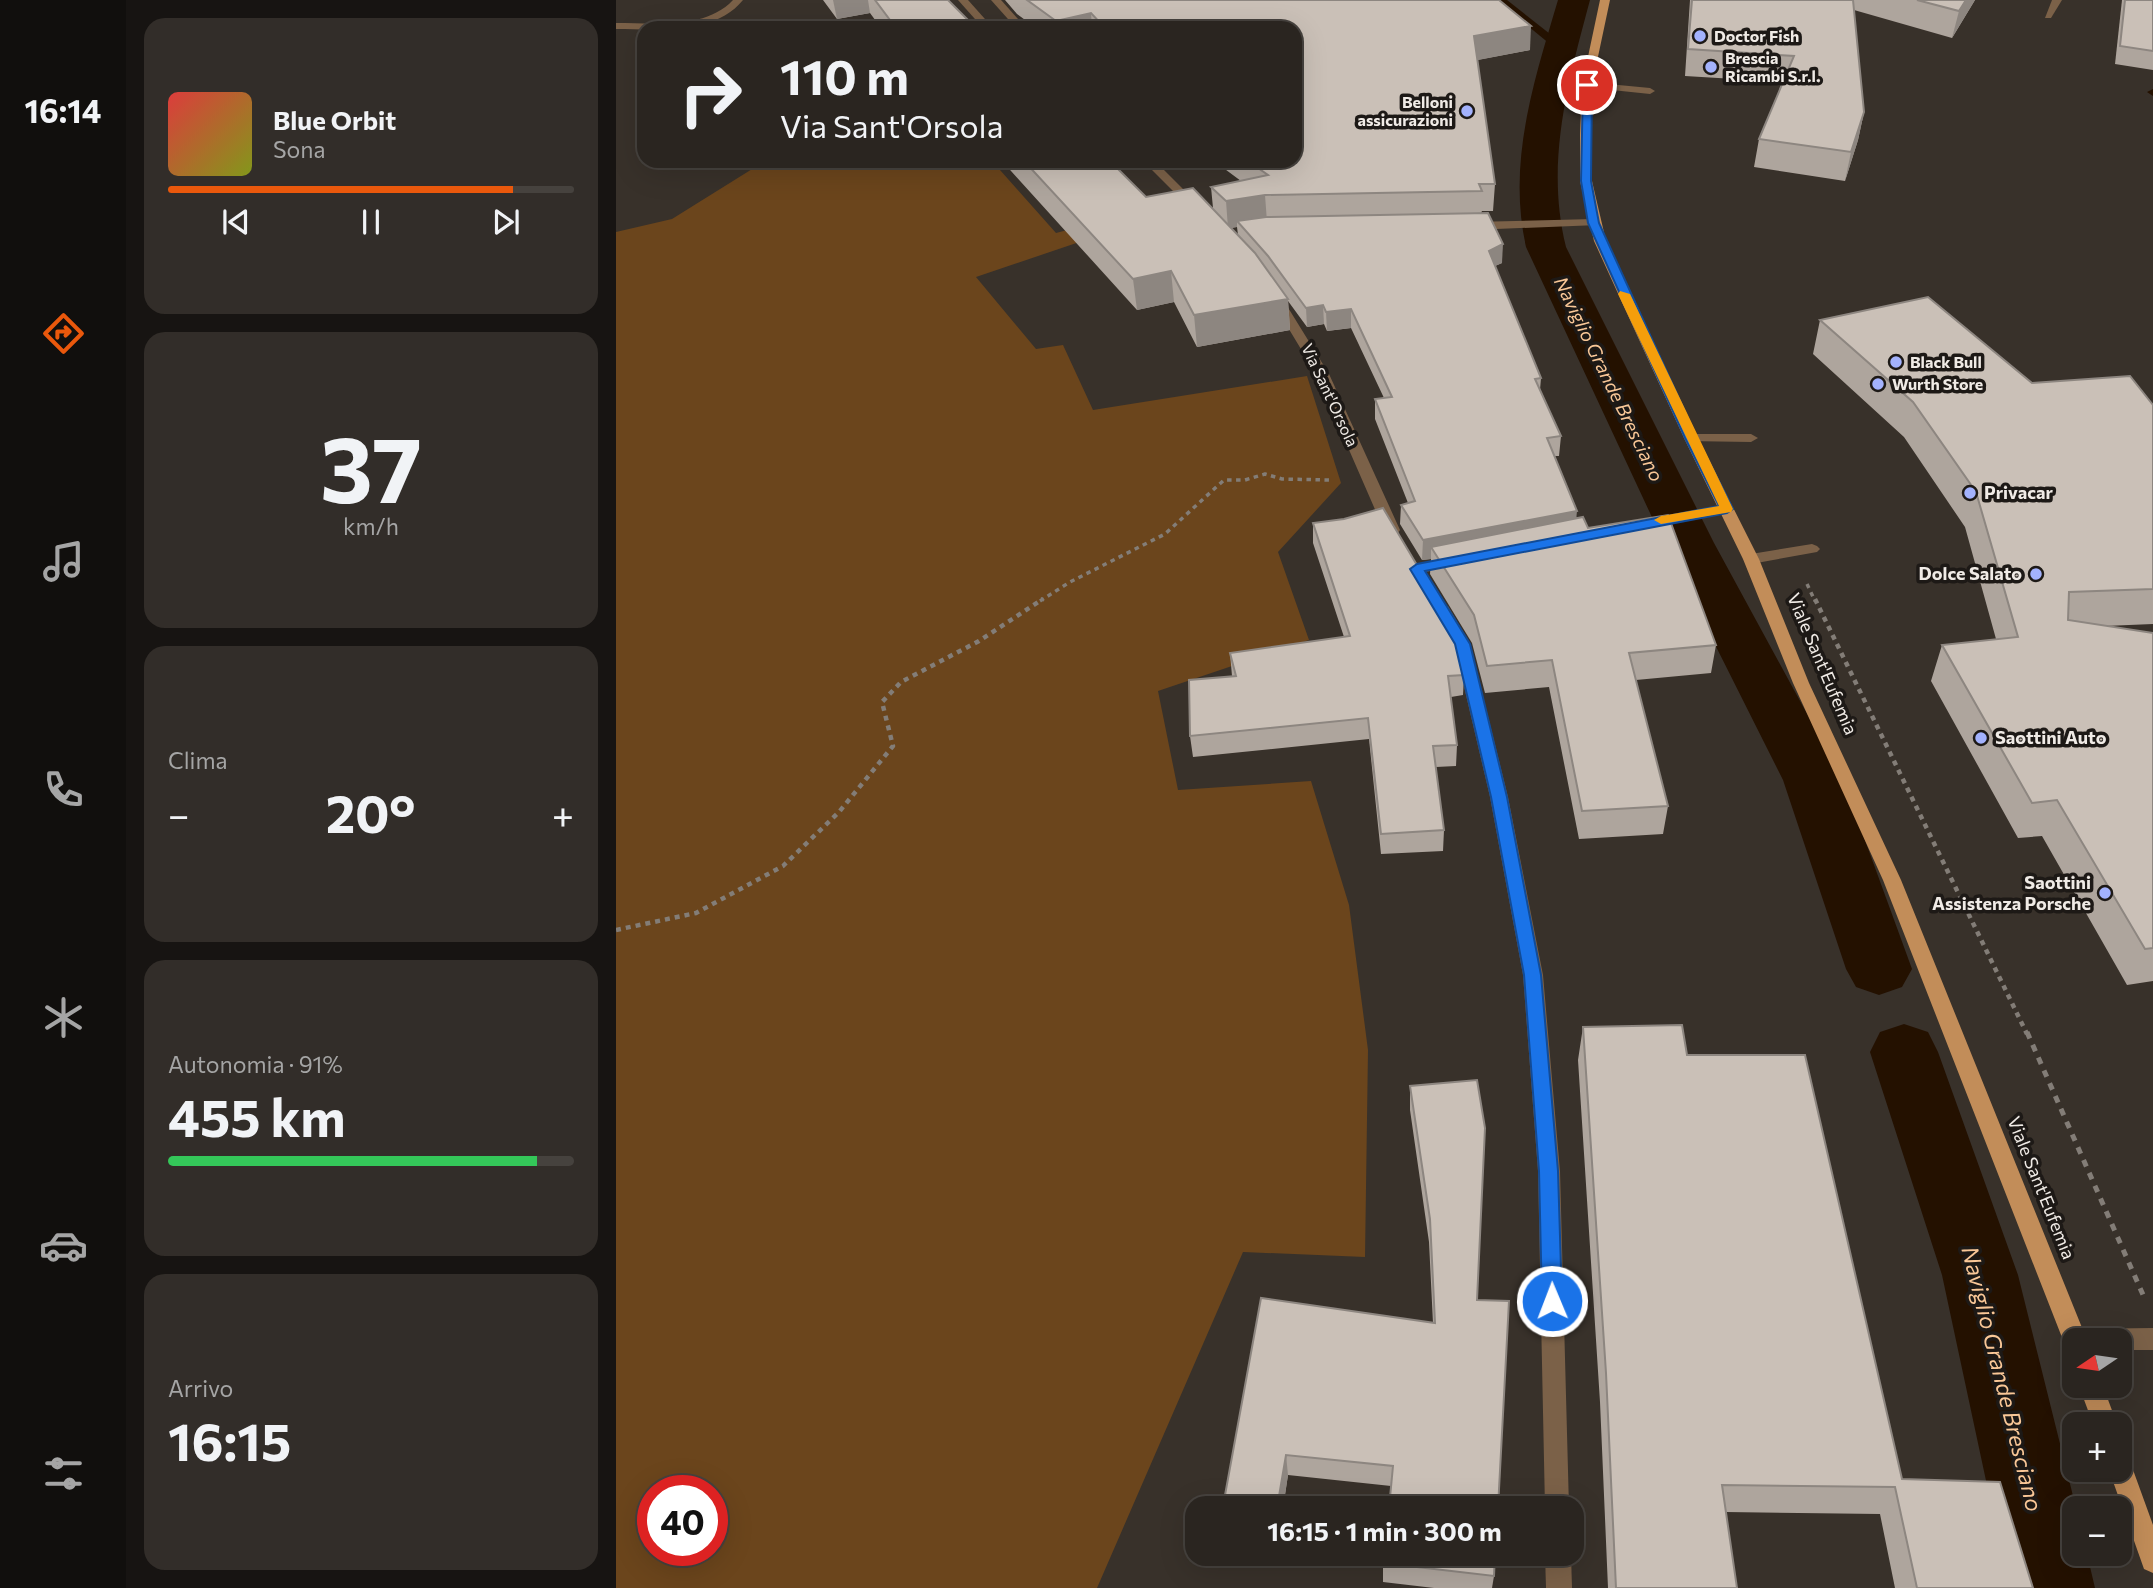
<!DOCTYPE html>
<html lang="it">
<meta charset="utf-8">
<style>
:root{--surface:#2a2520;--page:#322d29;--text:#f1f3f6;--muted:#a5a5a5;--line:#46423e;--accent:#ea580c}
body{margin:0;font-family:Commissioner,sans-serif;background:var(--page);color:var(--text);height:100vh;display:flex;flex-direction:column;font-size:26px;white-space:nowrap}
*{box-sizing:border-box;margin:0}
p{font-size:23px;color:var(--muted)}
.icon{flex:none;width:38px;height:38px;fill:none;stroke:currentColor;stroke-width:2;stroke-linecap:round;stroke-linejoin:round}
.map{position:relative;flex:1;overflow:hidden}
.side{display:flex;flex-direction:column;gap:18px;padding:18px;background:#171412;width:490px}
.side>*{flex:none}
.guide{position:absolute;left:21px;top:21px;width:665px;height:147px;border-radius:21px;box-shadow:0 7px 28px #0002,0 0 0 2px var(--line);background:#2a2520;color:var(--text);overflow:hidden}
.needle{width:46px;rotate:257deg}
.fabs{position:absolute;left:1446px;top:1328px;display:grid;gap:14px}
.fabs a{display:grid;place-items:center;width:70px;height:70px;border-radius:14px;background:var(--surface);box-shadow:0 7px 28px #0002,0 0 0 2px var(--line);font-size:35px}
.speed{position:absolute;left:21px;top:1475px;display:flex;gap:14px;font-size:35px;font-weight:700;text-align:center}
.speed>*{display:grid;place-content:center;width:91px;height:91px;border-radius:50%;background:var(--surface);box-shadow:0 7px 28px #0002,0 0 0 2px var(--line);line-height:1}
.speed .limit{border:10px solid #d22;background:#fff;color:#111}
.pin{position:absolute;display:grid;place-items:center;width:60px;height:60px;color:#fff;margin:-30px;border:4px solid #fff;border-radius:50%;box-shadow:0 2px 7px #0007}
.me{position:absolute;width:77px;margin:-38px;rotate:359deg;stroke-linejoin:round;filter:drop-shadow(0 0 5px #0008)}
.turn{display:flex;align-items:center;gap:24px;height:147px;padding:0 28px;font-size:32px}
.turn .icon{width:91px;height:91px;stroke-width:2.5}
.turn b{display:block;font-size:49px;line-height:60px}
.big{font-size:52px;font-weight:700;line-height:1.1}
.side .tile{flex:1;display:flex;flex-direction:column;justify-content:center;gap:10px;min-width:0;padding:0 24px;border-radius:21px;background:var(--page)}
.side .dial{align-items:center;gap:0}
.dial b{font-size:91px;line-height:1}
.song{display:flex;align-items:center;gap:21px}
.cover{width:84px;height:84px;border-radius:10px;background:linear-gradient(135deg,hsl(0 70% 55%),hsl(70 70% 35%))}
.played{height:7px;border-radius:4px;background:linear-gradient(90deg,var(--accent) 85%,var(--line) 85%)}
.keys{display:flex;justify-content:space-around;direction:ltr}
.heat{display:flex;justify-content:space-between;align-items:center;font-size:38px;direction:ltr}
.charge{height:10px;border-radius:5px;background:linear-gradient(90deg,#34c759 91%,var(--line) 0)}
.trip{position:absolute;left:569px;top:1496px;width:399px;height:70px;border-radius:21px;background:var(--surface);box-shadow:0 7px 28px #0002,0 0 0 2px var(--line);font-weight:700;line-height:70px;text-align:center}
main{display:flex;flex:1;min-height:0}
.tabs{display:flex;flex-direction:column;width:126px;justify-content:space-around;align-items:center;background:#110f0d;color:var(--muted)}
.tabs .icon{width:49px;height:49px}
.tabs .active{color:var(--accent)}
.tabs b{font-size:32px;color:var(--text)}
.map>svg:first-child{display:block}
.green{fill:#6b451c;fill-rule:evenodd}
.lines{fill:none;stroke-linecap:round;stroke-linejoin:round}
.stream{fill:#241100;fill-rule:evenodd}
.canal{fill:#241100;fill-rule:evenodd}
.path-far2{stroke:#837d77;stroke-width:3.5;stroke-dasharray:4.5 4.5;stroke-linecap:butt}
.path-far1{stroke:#837d77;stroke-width:4.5;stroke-dasharray:5 5;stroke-linecap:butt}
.path{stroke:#837d77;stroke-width:5;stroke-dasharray:7 7;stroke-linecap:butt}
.minor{fill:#7b6148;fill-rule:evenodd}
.major{fill:#c28d59;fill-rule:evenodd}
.wall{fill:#aea59d;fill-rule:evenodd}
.shaded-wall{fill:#8d8680}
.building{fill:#cac0b7;stroke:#8d8680;stroke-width:2}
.route{fill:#1a73e8;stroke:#114b97;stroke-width:2}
.slow{fill:#f59e0b}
.poi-dot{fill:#a3b2fd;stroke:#1d1916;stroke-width:2.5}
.labels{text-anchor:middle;stroke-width:7;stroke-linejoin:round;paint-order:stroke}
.far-poi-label{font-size:16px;font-weight:bold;fill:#f0ebe6;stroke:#1d1916;text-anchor:start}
.far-street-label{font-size:16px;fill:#f0ebe6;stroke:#1d1916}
.poi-label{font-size:18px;font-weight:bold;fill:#f0ebe6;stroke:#1d1916;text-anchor:start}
.street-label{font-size:18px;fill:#f0ebe6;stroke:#1d1916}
.water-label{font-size:19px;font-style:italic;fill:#f9c797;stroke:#1d1916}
.near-water-label{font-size:23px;font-style:italic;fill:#f9c797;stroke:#1d1916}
</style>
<main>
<nav class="tabs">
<b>16:14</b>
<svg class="icon active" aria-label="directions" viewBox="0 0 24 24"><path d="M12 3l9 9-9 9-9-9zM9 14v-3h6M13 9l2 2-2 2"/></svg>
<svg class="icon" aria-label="music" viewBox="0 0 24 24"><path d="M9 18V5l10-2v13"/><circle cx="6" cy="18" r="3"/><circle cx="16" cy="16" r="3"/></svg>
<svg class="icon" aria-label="phone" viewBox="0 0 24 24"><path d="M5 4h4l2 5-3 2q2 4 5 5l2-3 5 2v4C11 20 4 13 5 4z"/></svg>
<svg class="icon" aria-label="climate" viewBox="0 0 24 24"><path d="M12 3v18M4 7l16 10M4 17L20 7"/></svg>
<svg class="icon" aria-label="car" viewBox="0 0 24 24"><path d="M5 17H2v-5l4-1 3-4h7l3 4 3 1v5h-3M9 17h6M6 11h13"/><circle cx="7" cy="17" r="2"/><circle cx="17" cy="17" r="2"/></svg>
<svg class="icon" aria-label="filters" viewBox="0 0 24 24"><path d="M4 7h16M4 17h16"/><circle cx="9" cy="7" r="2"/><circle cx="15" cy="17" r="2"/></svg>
</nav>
<section class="side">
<div class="tile">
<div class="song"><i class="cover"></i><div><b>Blue Orbit</b><p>Sona</p></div></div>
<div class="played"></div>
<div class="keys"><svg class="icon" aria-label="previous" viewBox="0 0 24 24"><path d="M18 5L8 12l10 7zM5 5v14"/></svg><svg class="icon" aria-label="pause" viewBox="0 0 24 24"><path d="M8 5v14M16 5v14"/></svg><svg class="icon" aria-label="next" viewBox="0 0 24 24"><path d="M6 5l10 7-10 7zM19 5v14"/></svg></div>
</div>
<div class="tile dial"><b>37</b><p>km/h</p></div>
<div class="tile"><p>Clima</p>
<div class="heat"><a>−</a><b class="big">20°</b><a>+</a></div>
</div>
<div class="tile"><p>Autonomia · 91%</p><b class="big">455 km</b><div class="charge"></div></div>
<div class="tile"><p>Arrivo</p><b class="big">16:15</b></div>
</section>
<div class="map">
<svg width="1537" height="1588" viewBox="0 0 1537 1588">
<rect width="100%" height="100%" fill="#38312a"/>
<!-- green -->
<path class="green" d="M 144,161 L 376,161 L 440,233 L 553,203 L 558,210 L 360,277 L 420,349 L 447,345 L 477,410 L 691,376 L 725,483 L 662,552 L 693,640 L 542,691 L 562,790 L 695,781 L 733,905 L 752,1050 L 749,1257 L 627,1252 L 481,1588 L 0,1588 L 0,232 L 56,219 L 141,166 ZM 37,1491 L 96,1491 L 96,1550 L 37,1550 Z"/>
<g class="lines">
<!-- stream -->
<g class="stream">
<path d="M 880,0 L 891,0 L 948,45 L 948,49 L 940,49 Z"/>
<path d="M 1537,89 L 1537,96 L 1531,92 Z"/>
</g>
<!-- canal -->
<g class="canal">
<path d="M 942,0 L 974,0 C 952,82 929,163 950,247 L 1098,543 L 1227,780 L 1296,969 L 1286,987 L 1263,995 L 1240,987 L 1230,969 L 1167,780 L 1048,543 L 910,247 C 891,162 918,81 942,0 Z"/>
<path d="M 1288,1024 L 1312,1032 L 1322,1052 L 1402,1275 L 1460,1508 L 1458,1554 L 1471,1554 L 1479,1588 L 1393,1588 L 1326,1275 L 1254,1052 L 1264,1032 Z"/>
</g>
<!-- path-far2 -->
<g class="path-far2">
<path d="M 1191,584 L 1199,601"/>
<path d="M 424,601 L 454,582 L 549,534 L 608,480 L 629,480 L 649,474 L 666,479 L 713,480"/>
</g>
<!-- path-far1 -->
<g class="path-far1">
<path d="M 1199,599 L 1411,1034"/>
<path d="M 0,930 L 80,913 L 167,866 L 223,812 L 277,746 L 266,702 L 285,682 L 363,641 L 427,599"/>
</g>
<!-- path -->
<path class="path" d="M 1411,1032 L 1528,1297"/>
<!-- minor -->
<g class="minor">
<path d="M 117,0 L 127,0 C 98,36 40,29 0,29 L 0,23 C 37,23 89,30 117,0 Z"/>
<path d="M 342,0 L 352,0 L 377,28 L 367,28 Z"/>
<path d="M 375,0 L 385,0 L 410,28 L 400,28 Z"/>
<path d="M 1436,0 L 1446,0 L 1435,18 L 1429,18 Z"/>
<path d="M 971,82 L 1034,88 L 1039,91 L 1034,94 L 967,87 L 966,85 Z"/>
<path d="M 527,161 L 539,161 L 584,206 L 584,210 L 576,210 Z"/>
<path d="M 978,219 L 984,223 L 982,225 L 856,230 L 850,226 L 856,222 Z"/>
<path d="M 659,292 L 663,293 L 713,374 L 784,530 L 782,533 L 772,533 L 761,514 L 700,374 L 653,296 Z"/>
<path d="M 1075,434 L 1135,434 L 1142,438 L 1135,442 L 1070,441 L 1068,438 Z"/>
<path d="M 1110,505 L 1117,509 L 1115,512 L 1031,527 L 1024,523 L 1031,519 Z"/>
<path d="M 1196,544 L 1201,546 L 1204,549 L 1201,552 L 1135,564 L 1127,559 L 1135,554 Z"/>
<path d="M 835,557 L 843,562 L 840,565 L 801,574 L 793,569 L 796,566 Z"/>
<path d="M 826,605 L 832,606 L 854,644 L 892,797 L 927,975 L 944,1171 L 953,1508 L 929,1508 L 922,1171 L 907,975 L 874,797 L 838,644 L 818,610 Z"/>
<path d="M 1537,1328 L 1537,1350 L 1503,1350 L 1503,1340 L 1458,1340 L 1458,1350 L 1451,1348 L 1447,1340 L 1451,1332 L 1459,1329 Z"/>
<path d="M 929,1554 L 955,1554 L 956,1588 L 930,1588 Z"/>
</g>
<!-- major -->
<g class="major">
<path d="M 984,0 L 994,0 L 976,85 L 974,135 L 976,181 L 990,241 L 1082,438 L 1143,559 L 1193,683 L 1285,880 L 1471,1340 L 1458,1340 L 1458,1350 L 1451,1348 L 1447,1340 L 1267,880 L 1177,683 L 1127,559 L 1068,438 L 978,241 L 964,181 L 964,135 L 966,85 Z"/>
<path d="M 1463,1386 L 1487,1386 L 1501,1424 L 1477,1424 Z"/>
<path d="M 1503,1453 L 1512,1456 L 1537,1525 L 1537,1573 L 1528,1569 L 1493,1470 L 1503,1470 Z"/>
</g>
</g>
<!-- wall -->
<g class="wall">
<path d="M 207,0 L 332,0 L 360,28 L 265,28 L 254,13 L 221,19 Z"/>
<path d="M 389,0 L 883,0 L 914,50 L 861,60 L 879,184 L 877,211 L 866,211 L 865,213 L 886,263 L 879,266 L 925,378 L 924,390 L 945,436 L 943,456 L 939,456 L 961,519 L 1100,645 L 1095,673 L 1020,680 L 1052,806 L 1047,834 L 963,839 L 933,687 L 869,693 L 856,643 L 814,574 L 815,559 L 806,560 L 784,524 L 785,505 L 792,503 L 759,419 L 759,399 L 768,398 L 735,328 L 711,331 L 708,324 L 691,327 L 672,301 L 674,330 L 581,347 L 558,302 L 521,310 L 386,161 L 494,161 L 530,197 L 597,208 L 595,187 L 625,181 L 598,161 L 679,161 L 679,28 L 420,28 L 401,14 ZM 621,227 L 622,235 L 615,228 Z"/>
<path d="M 1074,0 L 1359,0 L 1336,38 L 1238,10 L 1248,112 L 1242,140 L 1229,181 L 1138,167 L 1143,139 L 1167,82 L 1069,76 Z"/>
<path d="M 1506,0 L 1537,0 L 1537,70 L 1499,64 Z"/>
<path d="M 1204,320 L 1416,383 L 1537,405 L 1537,624 L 1489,626 L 1537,633 L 1537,981 L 1511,985 L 1426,836 L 1402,838 L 1315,681 L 1326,645 L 1380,639 L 1349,527 L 1288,437 L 1197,354 Z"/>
<path d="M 697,523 L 848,675 L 847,695 L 835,697 L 841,745 L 840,766 L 820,767 L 828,830 L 827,851 L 765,854 L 753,739 L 577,757 L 574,736 L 616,676 L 614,653 L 728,637 L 697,543 Z"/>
<path d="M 967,1027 L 1071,1055 L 1286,1479 L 1417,1588 L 1279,1588 L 1264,1514 L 1110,1512 L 1121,1588 L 992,1588 L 984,1402 L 962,1060 Z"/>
<path d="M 794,1086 L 861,1300 L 775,1486 L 672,1475 L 667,1508 L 608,1508 L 607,1506 L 817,1323 L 813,1242 L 794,1110 Z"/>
<path d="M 767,1563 L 878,1576 L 876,1588 L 818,1588 L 767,1582 Z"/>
</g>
<!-- shaded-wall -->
<g class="shaded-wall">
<path d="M 217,0 L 252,0 L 254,13 L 221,19 Z"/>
<path d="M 1350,0 L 1359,0 L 1336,38 L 1343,11 Z"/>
<path d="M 475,13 L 476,28 L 441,28 L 440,21 Z"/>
<path d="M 915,26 L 914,50 L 857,61 L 858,36 Z"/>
<path d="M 1248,112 L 1242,140 L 1229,181 L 1235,152 Z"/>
<path d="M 649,195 L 651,222 L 621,221 L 621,227 L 612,228 L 610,201 Z"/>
<path d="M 887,244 L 886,263 L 872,269 L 873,251 Z"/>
<path d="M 555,271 L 558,302 L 521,310 L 517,279 Z"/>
<path d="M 672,299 L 674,330 L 581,347 L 578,315 Z"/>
<path d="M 707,305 L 708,324 L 691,327 L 690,308 Z"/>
<path d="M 735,309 L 735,328 L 711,331 L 710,312 Z"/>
<path d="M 961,511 L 959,531 L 815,547 L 815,559 L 806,560 L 807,540 Z"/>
<path d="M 670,1455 L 672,1475 L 667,1508 L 661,1508 Z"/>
</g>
<!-- building -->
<g class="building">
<path d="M 259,0 L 332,0 L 360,28 L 280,28 Z"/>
<path d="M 411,0 L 883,0 L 915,26 L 858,36 L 879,184 L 863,184 L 866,191 L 649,195 L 610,201 L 595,187 L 652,175 L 632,161 L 679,161 L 679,28 L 489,28 L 475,13 L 440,21 Z"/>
<path d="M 1076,0 L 1237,0 L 1248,112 L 1235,152 L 1143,139 L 1178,56 L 1072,49 Z"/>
<path d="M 1301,0 L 1350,0 L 1343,11 Z"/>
<path d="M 1509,0 L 1537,0 L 1537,51 L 1504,46 Z"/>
<path d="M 408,161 L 494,161 L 530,197 L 577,188 L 639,253 L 672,299 L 578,315 L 555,271 L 517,279 Z"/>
<path d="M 872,213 L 887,244 L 873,251 L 925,378 L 919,379 L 945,436 L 931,438 L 961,511 L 807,540 L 785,505 L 799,501 L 759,399 L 776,397 L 735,309 L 710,312 L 707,305 L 690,308 L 652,256 L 621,221 L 650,217 Z"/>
<path d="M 1312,297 L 1416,383 L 1514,376 L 1537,405 L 1537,589 L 1453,592 L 1452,620 L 1537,633 L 1537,948 L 1529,949 L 1441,800 L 1416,803 L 1326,645 L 1402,637 L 1360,492 L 1297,402 L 1204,320 Z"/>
<path d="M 767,508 L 836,624 L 848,675 L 832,676 L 841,745 L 817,746 L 828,830 L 765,834 L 752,718 L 574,736 L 573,680 L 620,676 L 614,653 L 734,636 L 697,523 L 728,519 Z"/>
<path d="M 1052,515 L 1100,645 L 1013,653 L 1052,806 L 966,811 L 936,660 L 871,666 L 858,615 L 815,547 L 967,517 L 972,528 Z"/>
<path d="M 1066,1025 L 1071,1055 L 1189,1055 L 1286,1479 L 1384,1482 L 1417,1588 L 1301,1588 L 1279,1487 L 1106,1485 L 1121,1588 L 1000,1588 L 990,1373 L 967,1027 Z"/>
<path d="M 861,1080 L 869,1128 L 861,1300 L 893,1301 L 882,1508 L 773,1508 L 777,1466 L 670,1455 L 661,1508 L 627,1508 L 607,1506 L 645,1298 L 819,1323 L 814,1219 L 794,1086 Z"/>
<path d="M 768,1554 L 879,1554 L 878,1576 L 767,1563 Z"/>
</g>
<!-- route -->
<path class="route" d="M 971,82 L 976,85 L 975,181 L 983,223 L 1081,438 L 1117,509 L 1111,513 L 809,571 L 854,644 L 891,797 L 925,975 L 942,1171 L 946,1301 L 943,1308 L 936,1311 L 929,1308 L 926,1301 L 923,1171 L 908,975 L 875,797 L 839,644 L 794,569 L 801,564 L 1103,506 L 1069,438 L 972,223 L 965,181 L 967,85 Z"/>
<!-- slow -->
<path class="slow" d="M 1004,291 L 1014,294 L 1117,509 L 1115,512 L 1045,524 L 1038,520 L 1045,516 L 1103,506 L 1002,294 Z"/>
<!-- markers -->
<g class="poi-dot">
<circle cx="1084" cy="36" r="7"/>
<circle cx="1095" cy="67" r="7"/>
<circle cx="851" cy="111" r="7"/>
<circle cx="1280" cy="362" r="7"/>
<circle cx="1262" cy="384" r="7"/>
<circle cx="1354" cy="493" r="7"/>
<circle cx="1420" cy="574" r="7"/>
<circle cx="1365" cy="738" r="7"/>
<circle cx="1489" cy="893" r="7"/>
</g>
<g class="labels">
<!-- far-poi labels -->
<g class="far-poi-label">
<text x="1098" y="42">Doctor Fish</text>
<text x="1109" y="64">Brescia<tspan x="1109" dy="18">Ricambi S.r.l.</tspan></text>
<text x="837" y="108" text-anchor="end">Belloni<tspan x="837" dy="18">assicurazioni</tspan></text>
<text x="1294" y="368">Black Bull</text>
<text x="1276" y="390">Wurth Store</text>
</g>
<!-- far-street labels -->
<g class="far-street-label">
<text transform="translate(714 395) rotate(65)" y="6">Via Sant'Orsola</text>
</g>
<!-- poi labels -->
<g class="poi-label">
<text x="1368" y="499">Privacar</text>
<text x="1406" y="580" text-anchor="end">Dolce Salato</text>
<text x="1379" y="744">Saottini Auto</text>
<text x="1475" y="889" text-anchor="end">Saottini<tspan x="1475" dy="21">Assistenza Porsche</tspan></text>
</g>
<!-- street labels -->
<g class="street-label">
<text transform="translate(1206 664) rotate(67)" y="6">Viale Sant'Eufemia</text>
<text transform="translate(1425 1188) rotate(68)" y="6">Viale Sant'Eufemia</text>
</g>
<!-- water labels -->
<g class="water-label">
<text transform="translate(993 379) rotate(64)" y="7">Naviglio Grande Bresciano</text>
</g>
<!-- near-water labels -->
<g class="near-water-label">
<text transform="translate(1386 1379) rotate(76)" y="8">Naviglio Grande Bresciano</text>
</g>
</g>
</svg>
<div class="fabs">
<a><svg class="needle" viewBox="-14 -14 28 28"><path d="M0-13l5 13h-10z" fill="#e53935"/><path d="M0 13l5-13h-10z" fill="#a5a5a5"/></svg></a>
<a>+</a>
<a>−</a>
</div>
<div class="speed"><div class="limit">40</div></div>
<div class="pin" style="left:971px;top:85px;background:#d93025"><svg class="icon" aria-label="arrive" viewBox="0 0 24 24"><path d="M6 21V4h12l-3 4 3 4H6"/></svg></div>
<svg class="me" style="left:936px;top:1301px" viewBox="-20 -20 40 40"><circle r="17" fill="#1a73e8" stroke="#fff" stroke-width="3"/><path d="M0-11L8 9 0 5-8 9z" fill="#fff"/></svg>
<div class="trip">16:15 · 1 min · 300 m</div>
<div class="guide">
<div class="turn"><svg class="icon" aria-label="right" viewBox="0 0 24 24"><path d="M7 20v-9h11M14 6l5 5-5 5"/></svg><div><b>110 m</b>Via Sant'Orsola</div></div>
</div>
</div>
</main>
